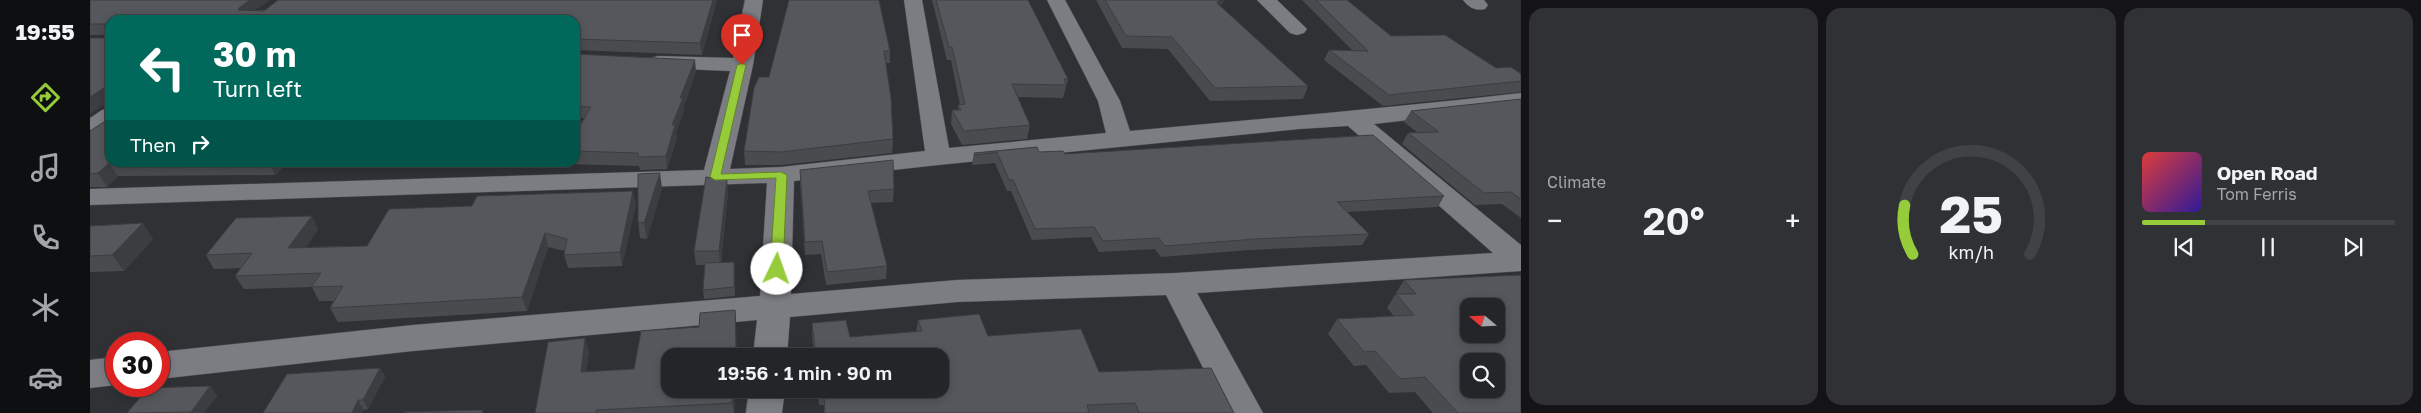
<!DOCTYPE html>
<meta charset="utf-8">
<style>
:root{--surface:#242528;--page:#303134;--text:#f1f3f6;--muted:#a3a5a8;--line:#414245;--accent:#96cc3a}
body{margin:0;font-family:"Golos Text",sans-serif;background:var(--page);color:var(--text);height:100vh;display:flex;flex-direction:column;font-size:19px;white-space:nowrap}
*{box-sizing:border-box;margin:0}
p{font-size:16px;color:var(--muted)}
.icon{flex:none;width:28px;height:28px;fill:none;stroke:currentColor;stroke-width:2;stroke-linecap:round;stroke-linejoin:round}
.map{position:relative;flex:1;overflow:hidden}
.details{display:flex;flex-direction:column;gap:8px;padding:8px;background:#141416;width:900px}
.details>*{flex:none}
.top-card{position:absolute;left:15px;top:15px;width:475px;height:152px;border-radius:15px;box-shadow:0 2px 8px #0003,0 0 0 1px var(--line);background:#00695c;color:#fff;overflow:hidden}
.needle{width:32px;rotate:289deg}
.fabs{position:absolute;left:1370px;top:298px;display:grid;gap:10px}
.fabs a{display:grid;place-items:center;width:45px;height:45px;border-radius:10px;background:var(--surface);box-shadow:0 2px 8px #0003,0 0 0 1px var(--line);font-size:25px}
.speed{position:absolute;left:15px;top:332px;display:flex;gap:10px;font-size:25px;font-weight:700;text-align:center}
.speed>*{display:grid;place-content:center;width:65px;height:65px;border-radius:50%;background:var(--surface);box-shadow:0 2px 8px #0003,0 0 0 1px var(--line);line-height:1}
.speed .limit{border:8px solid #d22;background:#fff;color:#111}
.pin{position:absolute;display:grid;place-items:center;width:42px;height:42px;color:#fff;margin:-51px -21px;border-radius:50% 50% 50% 0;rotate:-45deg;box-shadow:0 0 5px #0007}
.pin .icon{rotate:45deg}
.me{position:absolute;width:55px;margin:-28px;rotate:3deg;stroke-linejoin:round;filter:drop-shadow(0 0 4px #0008)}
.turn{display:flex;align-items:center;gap:18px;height:105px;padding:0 25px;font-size:22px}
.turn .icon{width:65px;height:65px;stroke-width:2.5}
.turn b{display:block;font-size:35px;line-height:42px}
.then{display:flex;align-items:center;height:48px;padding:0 25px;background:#0003;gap:10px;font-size:19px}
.big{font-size:38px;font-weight:600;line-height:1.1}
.details .card{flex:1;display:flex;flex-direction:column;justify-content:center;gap:8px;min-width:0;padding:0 18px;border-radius:15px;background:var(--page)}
.details .dial{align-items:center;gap:0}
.dial svg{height:130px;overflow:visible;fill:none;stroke:var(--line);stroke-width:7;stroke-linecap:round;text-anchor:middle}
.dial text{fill:var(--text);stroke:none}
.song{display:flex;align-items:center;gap:15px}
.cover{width:60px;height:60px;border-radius:8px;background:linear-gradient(135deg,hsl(0 70% 55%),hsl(250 70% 35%))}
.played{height:5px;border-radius:2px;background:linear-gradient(90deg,var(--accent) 25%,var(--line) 25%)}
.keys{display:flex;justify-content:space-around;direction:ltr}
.heat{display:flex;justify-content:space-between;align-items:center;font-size:28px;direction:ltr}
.details .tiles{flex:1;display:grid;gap:8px;grid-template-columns:repeat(3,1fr)}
.trip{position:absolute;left:571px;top:348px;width:288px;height:50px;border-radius:15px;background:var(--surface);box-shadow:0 2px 8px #0003,0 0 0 1px var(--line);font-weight:600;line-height:50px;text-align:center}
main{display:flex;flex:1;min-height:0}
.tabs{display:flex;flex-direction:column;width:90px;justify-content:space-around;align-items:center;background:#0e0f10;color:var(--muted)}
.tabs .icon{width:35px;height:35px}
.tabs .current{color:var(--accent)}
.tabs b{font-size:22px;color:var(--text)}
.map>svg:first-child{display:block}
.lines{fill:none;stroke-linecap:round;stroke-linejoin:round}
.minor-casing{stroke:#4d4d51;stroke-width:1}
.minor{fill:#7c7d83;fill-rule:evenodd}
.wall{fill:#4a4b4f}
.shaded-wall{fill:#3c3d40}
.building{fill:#56575c;stroke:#3c3d40;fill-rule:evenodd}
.route{fill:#96cc3a;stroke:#628526}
</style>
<main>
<nav class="tabs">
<b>19:55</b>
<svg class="icon current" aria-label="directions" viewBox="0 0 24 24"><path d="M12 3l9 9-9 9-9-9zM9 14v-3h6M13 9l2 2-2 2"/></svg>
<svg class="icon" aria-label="music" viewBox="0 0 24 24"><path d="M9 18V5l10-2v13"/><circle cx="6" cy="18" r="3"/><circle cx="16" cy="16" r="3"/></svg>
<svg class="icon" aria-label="phone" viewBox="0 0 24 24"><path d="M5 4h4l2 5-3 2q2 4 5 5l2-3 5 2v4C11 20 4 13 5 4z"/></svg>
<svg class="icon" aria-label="climate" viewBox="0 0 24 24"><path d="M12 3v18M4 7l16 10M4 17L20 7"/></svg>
<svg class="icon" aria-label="car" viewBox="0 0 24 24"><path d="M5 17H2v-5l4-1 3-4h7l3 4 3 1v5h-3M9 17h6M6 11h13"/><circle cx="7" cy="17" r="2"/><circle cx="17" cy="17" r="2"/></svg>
</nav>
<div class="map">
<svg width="1431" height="413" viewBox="0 0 1431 413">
<rect width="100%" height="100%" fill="#303135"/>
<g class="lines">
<!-- minor casing -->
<g class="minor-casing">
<g id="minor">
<path d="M 655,0 L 673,0 L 663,65 L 640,169 L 691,167 L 835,151 L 814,0 L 832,0 L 859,148 L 1016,133 L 1008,101 L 957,0 L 975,0 L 1030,101 L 1040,131 C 1170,119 1301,108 1431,93 L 1431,107 L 1284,124 L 1431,245 L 1431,271 L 1107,293 L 1173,413 L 1136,413 L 1076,295 L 867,302 L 700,317 L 697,356 L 663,356 L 667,320 L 323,351 L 69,379 L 69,352 L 323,325 L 670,296 L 677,183 L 0,205 L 0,189 L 614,170 L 640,71 L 568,68 L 561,66 L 558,62 L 561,58 L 568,56 L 643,58 ZM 1258,126 L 1403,253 L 1086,273 L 867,280 L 701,294 L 704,181 L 848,165 L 1209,129 Z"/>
<path d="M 1167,0 L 1187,0 L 1217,29 L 1214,33 L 1207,35 L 1200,33 Z"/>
<path d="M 1373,0 L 1394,0 L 1398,5 L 1395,9 C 1386,11 1379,8 1373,0 Z"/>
<path d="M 20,108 L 20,125 L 8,133 L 0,135 L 0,118 L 12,110 Z"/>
<path d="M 26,357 L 26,385 L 0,388 L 0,360 Z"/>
<path d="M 659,389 L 695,389 L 692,413 L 656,413 Z"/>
</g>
</g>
<!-- minor -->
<use href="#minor" class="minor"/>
</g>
<!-- wall -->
<g class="wall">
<path d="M 0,0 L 165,10 L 627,0 L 612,55 L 485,50 L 485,20 L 20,20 L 14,38 L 15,35 L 0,35 Z"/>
<path d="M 699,0 L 800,51 L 800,63 L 796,63 L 803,139 L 802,153 L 691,165 L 655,165 L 654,151 L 679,77 Z"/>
<path d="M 842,0 L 938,0 L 978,79 L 973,98 L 927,97 L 940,125 L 937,139 L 872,145 L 861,124 L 862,110 L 868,110 L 868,105 L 870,105 L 861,60 L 857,60 Z"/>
<path d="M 1006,0 L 1135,0 L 1130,6 L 1218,86 L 1213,99 L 1120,101 L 1078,49 L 1032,48 Z"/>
<path d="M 1212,0 L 1257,0 L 1301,36 L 1406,68 L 1431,74 L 1431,92 L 1293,106 L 1234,60 L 1239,50 L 1262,50 Z"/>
<path d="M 485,54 L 606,71 L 594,106 L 594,111 L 586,132 L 587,138 L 577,169 L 550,170 L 549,166 L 478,164 L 477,162 L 485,162 L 485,134 L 494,118 L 485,118 Z"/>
<path d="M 1431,99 L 1431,218 L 1412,204 L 1385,205 L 1312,144 L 1318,133 L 1327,132 L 1314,122 L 1321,111 Z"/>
<path d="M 0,131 L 20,162 L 198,162 L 185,175 L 28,176 L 17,187 L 0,187 Z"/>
<path d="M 947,147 L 949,152 L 975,154 L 1354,196 L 1348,207 L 1257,212 L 1279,234 L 1272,245 L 1160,250 L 1071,257 L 1065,249 L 1009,252 L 1001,237 L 942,240 L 921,191 L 917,191 L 905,163 L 883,165 L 882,164 L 884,153 Z"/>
<path d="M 710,170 L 804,189 L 803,202 L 781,203 L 797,266 L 796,279 L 736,285 L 731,254 L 715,255 L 710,182 Z"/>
<path d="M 572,188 L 557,239 L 550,238 L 548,222 Z"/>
<path d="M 638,193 L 631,262 L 644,262 L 645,296 L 614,299 L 613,290 L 615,265 L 606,265 L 604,251 Z"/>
<path d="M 546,204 L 532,266 L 478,268 L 474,255 L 475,251 L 458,247 L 437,311 L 248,322 L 240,308 L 244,301 L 229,301 L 222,287 L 154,289 L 145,276 L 151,268 L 124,269 L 116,255 L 228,229 L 216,247 L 277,246 Z"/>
<path d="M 0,226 L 63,239 L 34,271 L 0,272 Z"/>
<path d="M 1314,280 L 1431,413 L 1343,413 L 1325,392 L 1299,393 L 1276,365 L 1264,366 L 1238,334 L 1247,319 L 1304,316 L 1297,308 Z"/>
<path d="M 645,310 L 646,324 L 580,389 L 645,389 L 644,413 L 445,413 L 495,338 L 499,352 L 496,372 L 544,369 L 609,327 Z"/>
<path d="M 828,320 L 898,336 L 1009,372 L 1144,413 L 734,413 L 734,405 L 729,405 L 727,389 L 850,389 L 850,356 L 724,356 L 722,334 L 722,323 L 760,337 L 826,332 Z"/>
<path d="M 290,368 L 295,377 L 278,409 L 274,410 L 272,413 L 173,413 Z"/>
<path d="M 120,386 L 127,396 L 114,413 L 37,413 Z"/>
</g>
<!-- shaded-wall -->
<g class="shaded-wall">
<path d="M 160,0 L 180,0 L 154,18 L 148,10 L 149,8 Z"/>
<path d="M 623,0 L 627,0 L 612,55 L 610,43 Z"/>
<path d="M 1129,0 L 1135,0 L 1123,14 L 1127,3 Z"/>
<path d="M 605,60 L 606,71 L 594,106 L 594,111 L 586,132 L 587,138 L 577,169 L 576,156 L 582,125 L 590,98 Z"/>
<path d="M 20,84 L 20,101 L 0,114 L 0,97 Z"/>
<path d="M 179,162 L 198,162 L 185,175 Z"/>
<path d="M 19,163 L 28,176 L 17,187 L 8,173 Z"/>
<path d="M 570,173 L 572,188 L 557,239 L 554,223 Z"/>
<path d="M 637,180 L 638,193 L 630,265 L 629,251 Z"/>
<path d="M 543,191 L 546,204 L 532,266 L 530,252 Z"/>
<path d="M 222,216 L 228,229 L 206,261 L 198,248 Z"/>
<path d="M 53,223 L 63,239 L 34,271 L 22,255 Z"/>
<path d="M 455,233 L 458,247 L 437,311 L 432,297 Z"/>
<path d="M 645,310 L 646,324 L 647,356 L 645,356 Z"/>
<path d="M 495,338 L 499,352 L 494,386 L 491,372 Z"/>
<path d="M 290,368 L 295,377 L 278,409 L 273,400 Z"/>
<path d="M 120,386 L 127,396 L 114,413 L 102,413 L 101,412 Z"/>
<path d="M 643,389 L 645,389 L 644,413 L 642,403 Z"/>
<path d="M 268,400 L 274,410 L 272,413 L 262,413 Z"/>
</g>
<!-- building -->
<g class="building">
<path d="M 0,0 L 160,0 L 149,8 L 148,10 L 174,11 L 188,0 L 623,0 L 610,43 L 485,39 L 485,20 L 20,20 L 20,84 L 0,97 L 0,38 L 14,38 L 15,24 L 0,24 Z"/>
<path d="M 699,0 L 789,0 L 800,51 L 794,51 L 801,98 L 803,139 L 691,152 L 654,151 L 664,88 L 669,77 L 679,77 Z"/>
<path d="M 846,0 L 938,0 L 978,79 L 974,79 L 976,85 L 922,84 L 940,125 L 874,131 L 862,110 L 871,110 L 868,105 L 875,104 L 862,47 L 859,47 Z"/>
<path d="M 1015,0 L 1129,0 L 1127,3 L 1218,86 L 1125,88 L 1082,37 L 1036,36 Z"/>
<path d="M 1226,0 L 1257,0 L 1301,36 L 1355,35 L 1406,68 L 1421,67 L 1431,74 L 1431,81 L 1299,95 L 1239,50 L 1278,51 Z"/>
<path d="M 485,54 L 605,60 L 590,98 L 593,98 L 582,125 L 585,125 L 576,156 L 548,157 L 548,153 L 485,151 L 485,134 L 501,107 L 485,106 Z"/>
<path d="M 1431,99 L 1431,199 L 1421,192 L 1394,193 L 1318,133 L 1349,132 L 1321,111 Z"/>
<path d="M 20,118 L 20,162 L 121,162 L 19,163 L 8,173 L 0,174 L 0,131 Z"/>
<path d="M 1283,135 L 1354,196 L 1247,202 L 1279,234 L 1165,239 L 1075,246 L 1069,238 L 1013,241 L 1004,227 L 945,229 L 923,180 L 919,180 L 907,152 L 885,155 L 884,153 L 947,147 L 949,152 L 973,151 L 975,154 Z"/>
<path d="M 803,160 L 804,189 L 778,191 L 797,266 L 737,272 L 732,241 L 715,242 L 710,170 Z"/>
<path d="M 570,173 L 554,223 L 548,222 L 548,174 Z"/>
<path d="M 616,177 L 637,180 L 629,251 L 604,251 Z"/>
<path d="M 543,191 L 530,252 L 474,255 L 477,239 L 455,233 L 432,297 L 240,308 L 253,286 L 221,287 L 231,273 L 145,276 L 162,253 L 116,255 L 146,218 L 222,216 L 198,248 L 277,246 L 299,209 L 382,206 L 387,196 Z"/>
<path d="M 53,223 L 22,255 L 0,256 L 0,226 Z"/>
<path d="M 644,262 L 644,287 L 613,290 L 615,263 Z"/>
<path d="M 1431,275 L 1431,413 L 1368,413 L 1335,377 L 1310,379 L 1285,351 L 1274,352 L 1247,319 L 1324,315 L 1306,294 L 1326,294 L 1314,280 ZM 1379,306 L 1406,306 L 1406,334 L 1379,334 ZM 1379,361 L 1406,361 L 1406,389 L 1379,389 Z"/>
<path d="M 645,310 L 646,346 L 645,356 L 580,356 L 580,389 L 643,389 L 642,403 L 506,410 L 506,413 L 445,413 L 458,342 L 495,338 L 491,372 L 544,369 L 551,331 L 609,327 L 610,313 Z"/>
<path d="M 889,314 L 898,336 L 991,329 L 1009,372 L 1121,368 L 1144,413 L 1049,413 L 1045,403 L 997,405 L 999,413 L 735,413 L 734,394 L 729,394 L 729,389 L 850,389 L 850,356 L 726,356 L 722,323 L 756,320 L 760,337 L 832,331 L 828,320 Z"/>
<path d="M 290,368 L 273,400 L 268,400 L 262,413 L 173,413 L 197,374 Z"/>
<path d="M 120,386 L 101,412 L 37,413 L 58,388 Z"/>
<path d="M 393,410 L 392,413 L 314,413 L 314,412 Z"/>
</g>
<!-- route -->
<path class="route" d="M 652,63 L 656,65 L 631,174 L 691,172 L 697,175 L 693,269 L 687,273 L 680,269 L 686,178 L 625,180 L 620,177 L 647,65 Z"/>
</svg>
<div class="fabs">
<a><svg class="needle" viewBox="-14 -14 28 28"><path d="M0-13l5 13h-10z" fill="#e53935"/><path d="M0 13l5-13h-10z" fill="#a3a5a8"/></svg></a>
<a><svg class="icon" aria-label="search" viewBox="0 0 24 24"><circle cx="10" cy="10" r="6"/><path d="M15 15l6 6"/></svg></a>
</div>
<div class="speed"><div class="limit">30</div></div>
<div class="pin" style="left:652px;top:65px;background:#d93025"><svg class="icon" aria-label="arrive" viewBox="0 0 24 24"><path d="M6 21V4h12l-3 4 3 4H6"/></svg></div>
<svg class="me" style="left:687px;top:269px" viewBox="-20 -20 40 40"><circle r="19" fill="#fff"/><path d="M0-13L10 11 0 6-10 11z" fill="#96cc3a"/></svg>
<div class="trip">19:56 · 1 min · 90 m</div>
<div class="top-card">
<div class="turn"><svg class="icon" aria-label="left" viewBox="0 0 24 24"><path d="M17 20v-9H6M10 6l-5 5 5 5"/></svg><div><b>30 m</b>Turn left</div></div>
<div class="then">Then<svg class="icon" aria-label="right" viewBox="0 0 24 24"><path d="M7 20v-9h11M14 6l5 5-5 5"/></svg></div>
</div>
</div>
<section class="details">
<div class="tiles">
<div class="card"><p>Climate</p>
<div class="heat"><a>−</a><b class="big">20°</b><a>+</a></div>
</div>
<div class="card dial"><svg viewBox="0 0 100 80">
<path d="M14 69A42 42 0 1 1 86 69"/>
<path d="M14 69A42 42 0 0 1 9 39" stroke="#96cc3a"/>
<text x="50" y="56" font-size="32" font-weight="700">25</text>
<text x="50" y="72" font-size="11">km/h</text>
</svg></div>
<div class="card">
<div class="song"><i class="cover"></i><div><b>Open Road</b><p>Tom Ferris</p></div></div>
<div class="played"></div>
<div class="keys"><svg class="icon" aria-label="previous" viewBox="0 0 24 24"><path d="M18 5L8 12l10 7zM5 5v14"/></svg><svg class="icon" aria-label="pause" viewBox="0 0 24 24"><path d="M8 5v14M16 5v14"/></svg><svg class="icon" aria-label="next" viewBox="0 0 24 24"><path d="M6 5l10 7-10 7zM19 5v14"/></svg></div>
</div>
</div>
</section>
</main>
